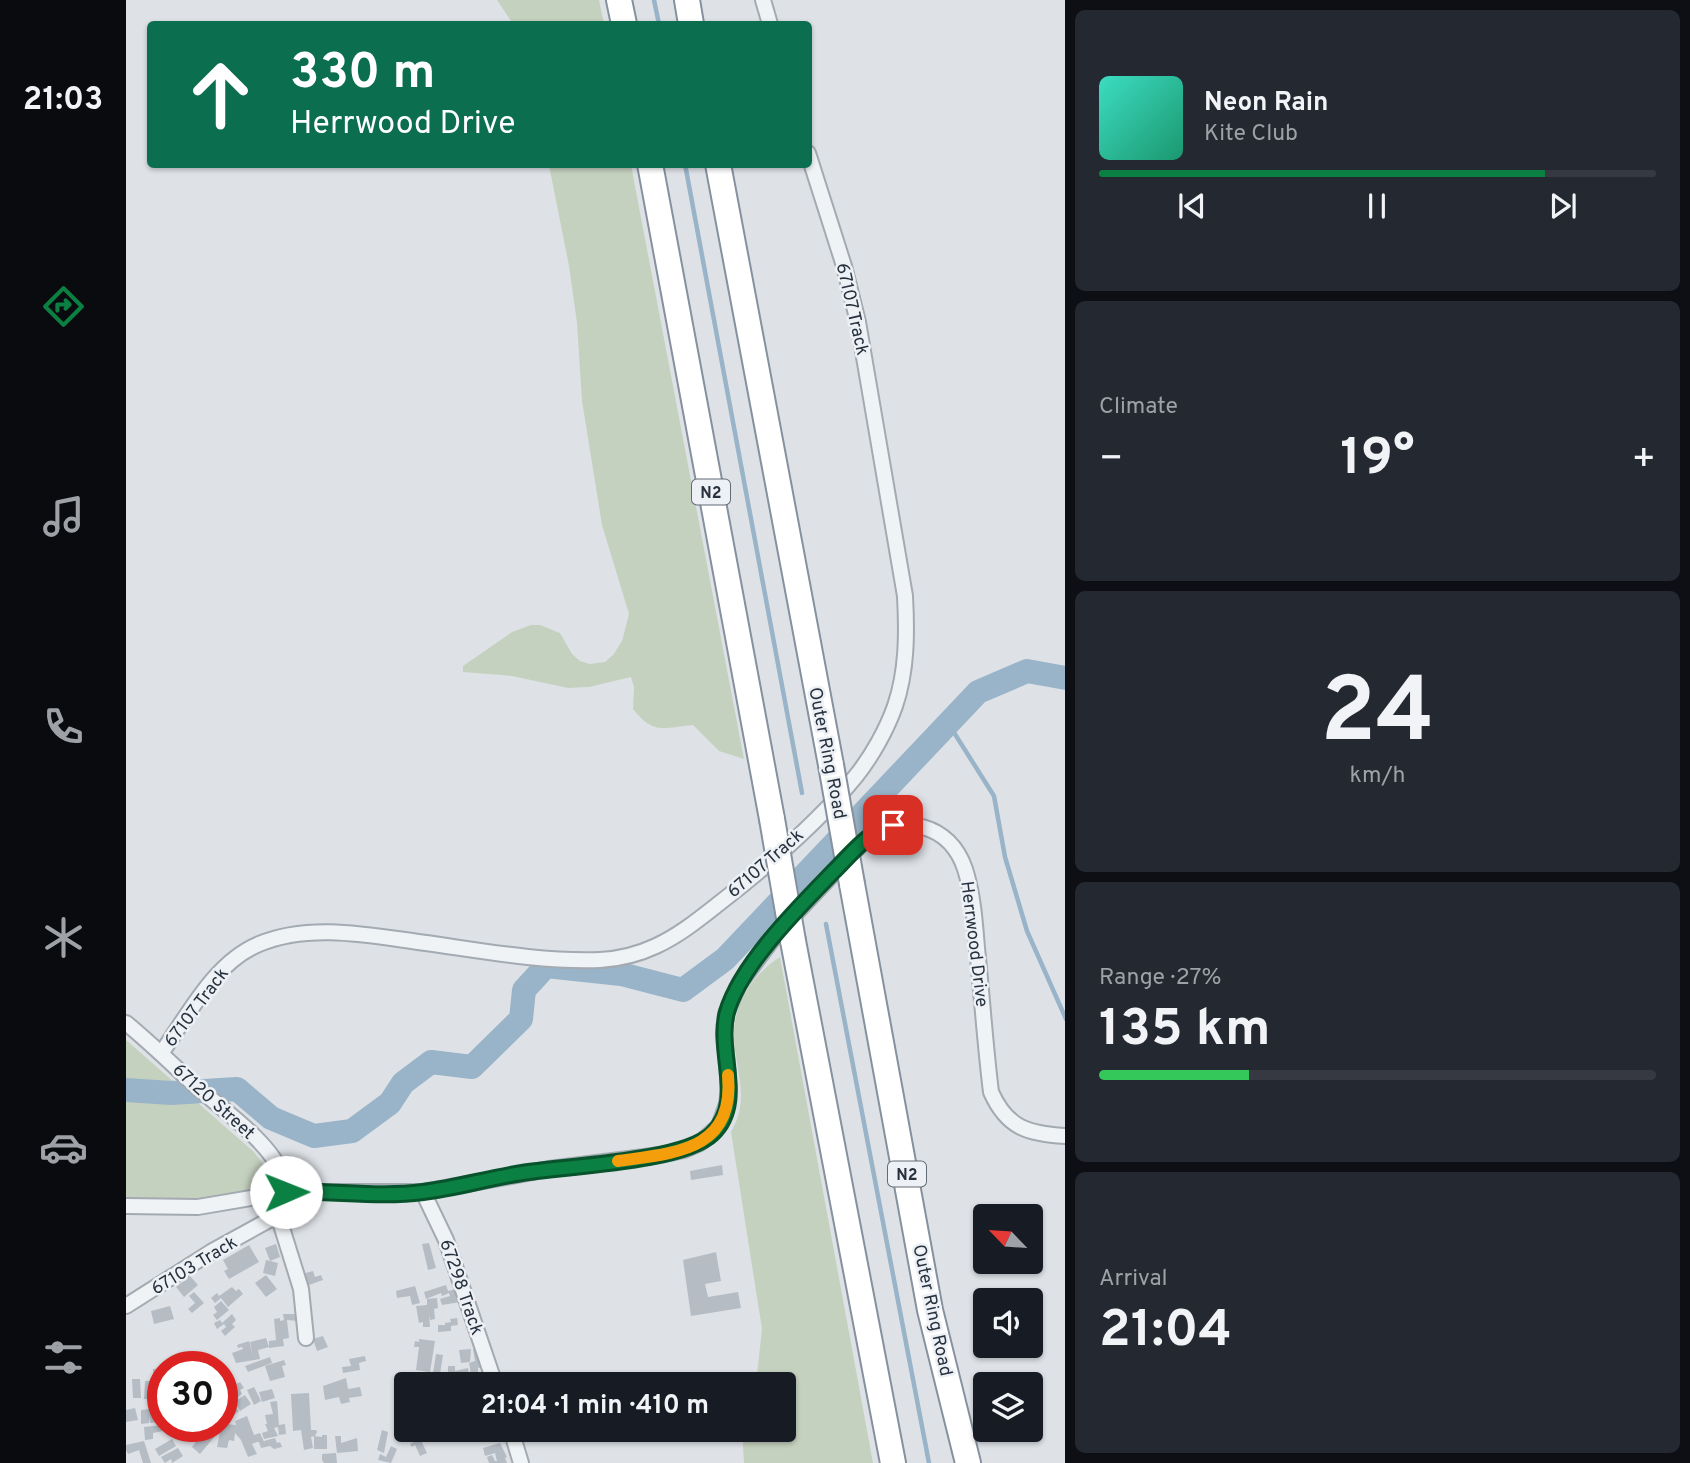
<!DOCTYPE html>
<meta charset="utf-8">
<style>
:root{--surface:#171b24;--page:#242831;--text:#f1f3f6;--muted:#9ea1a6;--line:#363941;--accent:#0b8043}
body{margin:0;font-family:Overpass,sans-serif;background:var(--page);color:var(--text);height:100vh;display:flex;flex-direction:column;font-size:26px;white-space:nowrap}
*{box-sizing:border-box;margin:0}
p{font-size:23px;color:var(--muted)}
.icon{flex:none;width:38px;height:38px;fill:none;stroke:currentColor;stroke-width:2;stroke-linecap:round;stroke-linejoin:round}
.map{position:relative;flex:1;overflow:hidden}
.panel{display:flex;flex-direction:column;gap:10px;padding:10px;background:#0d0f14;width:625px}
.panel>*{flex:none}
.hud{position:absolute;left:21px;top:21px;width:665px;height:147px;border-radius:7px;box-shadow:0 2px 5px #0004;background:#0b6e4f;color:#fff;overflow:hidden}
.needle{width:46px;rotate:295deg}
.buttons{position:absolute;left:847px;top:1204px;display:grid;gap:14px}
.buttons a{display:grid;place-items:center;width:70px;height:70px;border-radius:7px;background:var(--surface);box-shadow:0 2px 5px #0004;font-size:35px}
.speed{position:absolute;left:21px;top:1351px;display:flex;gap:14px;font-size:35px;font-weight:700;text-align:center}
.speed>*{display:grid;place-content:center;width:91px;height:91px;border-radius:50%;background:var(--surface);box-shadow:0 2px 5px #0004;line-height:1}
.speed .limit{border:10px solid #d22;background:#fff;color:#111}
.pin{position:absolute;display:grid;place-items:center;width:60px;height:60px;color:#fff;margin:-30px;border-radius:14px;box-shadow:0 4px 10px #0006}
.me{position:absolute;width:77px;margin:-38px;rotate:89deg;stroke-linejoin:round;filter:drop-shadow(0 0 5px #0008)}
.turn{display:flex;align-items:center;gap:24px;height:147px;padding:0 28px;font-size:32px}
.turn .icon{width:91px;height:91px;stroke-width:2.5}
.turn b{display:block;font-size:49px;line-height:60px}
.big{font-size:52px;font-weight:700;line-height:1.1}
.panel .card{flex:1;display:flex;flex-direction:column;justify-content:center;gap:10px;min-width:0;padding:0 24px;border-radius:10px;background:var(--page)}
.panel .dial{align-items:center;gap:0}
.dial b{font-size:91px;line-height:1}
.song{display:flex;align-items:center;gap:21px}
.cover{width:84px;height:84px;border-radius:10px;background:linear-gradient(135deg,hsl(170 70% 55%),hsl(160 70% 35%))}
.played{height:7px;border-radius:4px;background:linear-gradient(90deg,var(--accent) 80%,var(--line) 80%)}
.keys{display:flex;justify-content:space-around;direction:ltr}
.heat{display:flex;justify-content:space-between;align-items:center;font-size:38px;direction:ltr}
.charge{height:10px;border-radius:5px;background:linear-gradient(90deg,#34c759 27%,var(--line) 0)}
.trip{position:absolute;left:268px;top:1372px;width:402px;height:70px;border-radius:7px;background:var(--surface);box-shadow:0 2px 5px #0004;font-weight:700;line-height:70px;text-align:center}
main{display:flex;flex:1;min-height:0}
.tabs{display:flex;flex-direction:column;width:126px;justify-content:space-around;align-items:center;background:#090b0e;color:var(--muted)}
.tabs .icon{width:49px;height:49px}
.tabs .active{color:var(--accent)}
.tabs b{font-size:32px;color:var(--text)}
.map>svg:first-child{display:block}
.green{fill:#c5d1bf}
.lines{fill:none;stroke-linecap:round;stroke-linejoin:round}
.stream{stroke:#99b4c8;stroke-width:4.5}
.river{stroke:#99b4c8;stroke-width:24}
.building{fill:#b5bcc4}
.street-casing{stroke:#a3aab1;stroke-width:18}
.highway-casing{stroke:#85919e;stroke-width:28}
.street{stroke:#f0f3f6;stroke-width:14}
.highway{stroke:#fff;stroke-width:24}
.highway-bridge-casing{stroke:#85919e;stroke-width:28;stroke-linecap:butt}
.highway-bridge{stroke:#fff;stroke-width:24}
.route-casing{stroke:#07532c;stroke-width:18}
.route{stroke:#0b8043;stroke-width:12}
.slow{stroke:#f59e0b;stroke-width:12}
.labels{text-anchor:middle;stroke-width:5;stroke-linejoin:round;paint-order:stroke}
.shield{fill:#edf1f5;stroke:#626b75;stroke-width:2}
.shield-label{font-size:16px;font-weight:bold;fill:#27323e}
.street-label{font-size:18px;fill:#27323e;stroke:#edf1f5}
</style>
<main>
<nav class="tabs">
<b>21:03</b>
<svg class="icon active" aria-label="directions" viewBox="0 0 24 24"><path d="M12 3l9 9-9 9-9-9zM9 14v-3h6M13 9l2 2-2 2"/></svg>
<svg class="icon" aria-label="music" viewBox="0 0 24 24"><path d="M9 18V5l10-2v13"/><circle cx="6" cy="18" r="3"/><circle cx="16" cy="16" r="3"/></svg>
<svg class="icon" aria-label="phone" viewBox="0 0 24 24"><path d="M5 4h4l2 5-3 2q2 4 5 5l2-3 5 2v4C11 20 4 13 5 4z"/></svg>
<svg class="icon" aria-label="climate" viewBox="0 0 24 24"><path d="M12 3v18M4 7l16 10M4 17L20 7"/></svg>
<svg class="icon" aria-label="car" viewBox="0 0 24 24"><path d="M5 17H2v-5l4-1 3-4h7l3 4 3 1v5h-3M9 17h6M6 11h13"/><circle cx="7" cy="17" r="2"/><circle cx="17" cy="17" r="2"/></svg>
<svg class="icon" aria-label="filters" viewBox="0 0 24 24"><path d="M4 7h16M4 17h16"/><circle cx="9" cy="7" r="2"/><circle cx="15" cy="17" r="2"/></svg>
</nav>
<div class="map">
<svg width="940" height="1463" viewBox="0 0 940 1463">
<rect width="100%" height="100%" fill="#dee2e7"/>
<!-- green -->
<g class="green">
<path d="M 371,0 L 473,0 L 478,24 L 387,24 Z"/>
<path d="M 423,165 L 505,165 L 618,759 L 593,751 L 567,725 C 536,728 528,735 507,709 L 508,687 L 505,677 L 463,687 L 442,688 L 386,676 L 337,672 L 337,666 L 386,632 L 405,625 L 414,625 L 434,633 L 446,654 L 454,661 L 464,664 L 479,662 L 487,655 L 496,641 L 503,614 L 476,525 L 456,401 L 451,323 L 443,266 Z"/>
<path d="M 654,957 L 747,1463 L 618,1463 L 616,1430 L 658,1430 L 658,1384 L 630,1384 L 636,1329 L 605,1132 C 622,1103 613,1080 609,1049 C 603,1011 622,978 654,957 Z"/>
<path d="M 0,1040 L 128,1152 L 137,1164 C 134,1176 127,1189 115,1194 C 90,1205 29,1199 0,1199 Z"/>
</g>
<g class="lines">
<!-- stream -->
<g class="stream">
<path d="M 528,0 L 533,24"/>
<path d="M 559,164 L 676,793"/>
<path d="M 822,723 L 868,796 L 879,857 L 901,931 L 940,1019"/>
<path d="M 690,861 L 692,879"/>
<path d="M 700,924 L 803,1463"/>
</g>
<!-- river -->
<path class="river" d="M 0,1090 L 45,1093 L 111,1089 L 145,1118 L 188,1136 L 226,1131 L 264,1103 L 277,1083 L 305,1062 L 346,1067 L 395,1019 L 398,990 L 420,966 L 495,974 L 557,990 L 599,959 L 852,692 L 901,671 L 940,678"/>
</g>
<!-- building -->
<g class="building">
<path d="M 596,1165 L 597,1175 L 565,1180 L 564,1171 Z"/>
<path d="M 303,1243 L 310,1268 L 302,1270 L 296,1244 Z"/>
<path d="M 150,1244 L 154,1257 L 144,1261 L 139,1248 Z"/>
<path d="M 123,1245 L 133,1262 L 103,1279 L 98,1271 L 102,1269 L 97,1260 Z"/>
<path d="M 590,1252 L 595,1281 L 579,1284 L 582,1297 L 612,1292 L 615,1308 L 565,1316 L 557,1260 Z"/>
<path d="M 140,1260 L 152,1263 L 149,1276 L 137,1273 Z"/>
<path d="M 187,1271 L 189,1277 L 195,1275 L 197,1280 L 180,1286 L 176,1274 Z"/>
<path d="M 140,1275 L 151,1289 L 140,1297 L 129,1283 Z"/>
<path d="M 64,1276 L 72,1285 L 58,1297 L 50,1287 Z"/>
<path d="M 320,1285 L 322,1291 L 330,1289 L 334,1302 L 316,1305 L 314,1299 L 324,1296 L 323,1293 L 316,1296 L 315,1293 L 300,1299 L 298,1292 Z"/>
<path d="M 289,1286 L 294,1303 L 286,1305 L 284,1296 L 271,1298 L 270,1291 Z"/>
<path d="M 106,1287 L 110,1291 L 113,1289 L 117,1294 L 102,1307 L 95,1298 L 89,1303 L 85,1298 L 91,1293 L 93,1296 Z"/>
<path d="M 68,1292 L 78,1303 L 66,1313 L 62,1309 L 69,1303 L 63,1296 Z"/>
<path d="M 311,1298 L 312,1308 L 308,1309 L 309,1319 L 304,1320 L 303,1314 L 304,1327 L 297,1327 L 297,1322 L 293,1323 L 290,1306 L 301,1305 L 301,1299 Z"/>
<path d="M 95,1301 L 103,1310 L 91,1320 L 87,1315 L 91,1312 L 88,1307 Z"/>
<path d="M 44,1306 L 48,1319 L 28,1324 L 25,1311 Z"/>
<path d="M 106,1314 L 110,1320 L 106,1324 L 109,1327 L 99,1336 L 95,1331 L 100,1327 L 98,1324 L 91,1329 L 88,1323 L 94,1320 L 96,1323 Z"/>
<path d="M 157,1314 L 172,1314 L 172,1321 L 161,1320 L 163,1338 L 157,1339 L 158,1346 L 143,1348 L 143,1341 L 150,1340 L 148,1319 L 154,1318 L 154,1321 L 158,1320 Z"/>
<path d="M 331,1318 L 332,1325 L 325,1326 L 325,1331 L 312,1332 L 312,1325 L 319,1325 L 319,1323 L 325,1322 L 324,1319 Z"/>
<path d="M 197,1336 L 202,1347 L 191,1351 L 187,1339 Z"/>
<path d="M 140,1338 L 143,1347 L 132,1350 L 134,1359 L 110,1363 L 106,1353 L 117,1349 L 116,1347 L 112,1348 L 111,1345 L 123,1341 L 127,1356 L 124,1342 Z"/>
<path d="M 293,1339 L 309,1341 L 304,1372 L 290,1370 L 293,1347 L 288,1347 L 289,1341 L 293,1342 Z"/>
<path d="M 353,1348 L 358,1367 L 352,1368 L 352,1372 L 345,1374 L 343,1363 L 349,1361 L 347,1349 Z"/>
<path d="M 345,1349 L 344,1362 L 335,1363 L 333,1350 Z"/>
<path d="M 310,1354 L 317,1355 L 314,1374 L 307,1373 Z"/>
<path d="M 239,1356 L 240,1361 L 233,1363 L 234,1370 L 217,1373 L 216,1367 L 225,1366 L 223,1359 Z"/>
<path d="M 144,1357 L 146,1363 L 122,1372 L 119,1366 Z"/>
<path d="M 158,1360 L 160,1365 L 156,1366 L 159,1377 L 144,1381 L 139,1366 Z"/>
<path d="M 322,1366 L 329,1366 L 329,1371 L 342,1368 L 343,1374 L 322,1375 Z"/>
<path d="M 27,1369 L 35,1369 L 32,1399 L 18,1399 L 19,1381 L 27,1381 Z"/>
<path d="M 220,1378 L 222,1389 L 234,1387 L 236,1396 L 223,1398 L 224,1402 L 215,1404 L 213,1397 L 199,1400 L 197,1386 Z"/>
<path d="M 6,1379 L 14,1379 L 15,1398 L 7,1398 Z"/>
<path d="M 108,1382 L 110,1384 L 114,1382 L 118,1388 L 114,1390 L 116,1394 L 106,1401 L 99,1390 Z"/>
<path d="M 128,1387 L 135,1401 L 128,1405 L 121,1390 Z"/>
<path d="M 146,1389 L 149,1398 L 136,1402 L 133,1392 Z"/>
<path d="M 96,1392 L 113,1411 L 96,1424 L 96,1412 L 102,1408 L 99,1405 L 96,1407 Z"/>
<path d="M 183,1393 L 185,1430 L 190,1430 L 191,1432 L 189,1436 L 185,1437 L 187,1448 L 178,1450 L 175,1430 L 167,1431 L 165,1394 Z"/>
<path d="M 119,1395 L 125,1404 L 114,1411 L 108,1402 Z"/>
<path d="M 151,1401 L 153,1425 L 159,1424 L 160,1434 L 153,1435 L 152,1427 L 148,1428 L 152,1436 L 138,1439 L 136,1433 L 142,1431 L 139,1424 L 141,1424 L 139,1415 L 147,1414 L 144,1402 Z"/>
<path d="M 9,1408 L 12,1420 L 0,1422 L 0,1410 Z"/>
<path d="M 31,1408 L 31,1410 L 37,1410 L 37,1422 L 33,1422 L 30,1417 L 31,1422 L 24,1423 L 23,1415 L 23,1423 L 15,1424 L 15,1410 Z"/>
<path d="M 121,1416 L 128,1435 L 134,1433 L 139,1444 L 138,1441 L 149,1438 L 151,1443 L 154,1442 L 156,1447 L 148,1449 L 144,1446 L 135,1448 L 133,1442 L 131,1442 L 126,1444 L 131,1454 L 122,1457 L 115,1440 L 109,1433 L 108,1441 L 103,1440 L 101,1448 L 91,1447 L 94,1431 L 100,1424 L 110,1425 L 109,1421 Z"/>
<path d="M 37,1425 L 42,1426 L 42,1430 L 27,1433 L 27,1439 L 19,1440 L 18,1427 Z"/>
<path d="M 80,1426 L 93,1426 L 87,1434 L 89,1436 L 74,1454 L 66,1447 L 72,1439 L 68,1436 L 71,1431 L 78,1436 L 74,1432 Z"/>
<path d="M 256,1430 L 262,1432 L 258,1453 L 251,1450 Z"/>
<path d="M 311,1430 L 326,1430 L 328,1437 L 314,1441 Z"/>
<path d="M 292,1434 L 301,1453 L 294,1456 L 289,1445 L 286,1447 L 284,1444 L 288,1442 L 286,1436 Z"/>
<path d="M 196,1435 L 201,1435 L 201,1449 L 188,1449 L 188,1436 L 196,1437 Z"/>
<path d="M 209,1436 L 215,1436 L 215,1443 L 231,1438 L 232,1451 L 211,1453 Z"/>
<path d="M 46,1439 L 50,1446 L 33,1456 L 29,1449 Z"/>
<path d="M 18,1441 L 25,1463 L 17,1463 L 13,1450 L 2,1454 L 0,1450 L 0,1445 Z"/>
<path d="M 374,1443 L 381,1457 L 379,1458 L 381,1463 L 363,1463 L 361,1457 L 366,1455 L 369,1461 L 371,1461 L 369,1453 L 359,1456 L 357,1448 Z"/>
<path d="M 265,1446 L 271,1449 L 265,1463 L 252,1460 L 254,1454 L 260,1457 Z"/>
<path d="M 52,1448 L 57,1456 L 46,1463 L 45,1459 L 39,1463 L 35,1457 Z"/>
<path d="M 210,1453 L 211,1463 L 198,1463 L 196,1460 L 196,1454 Z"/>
</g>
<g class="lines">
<!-- street casing -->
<g class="street-casing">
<g id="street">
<path d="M 637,0 L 644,24"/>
<path d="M 0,1023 C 23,1042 43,1061 64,1081 C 90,1105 144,1141 155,1173 C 161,1189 157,1200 152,1215 L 85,1252 L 0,1306"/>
<path d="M 36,1052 C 63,1014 88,963 133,944 C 185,922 247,936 300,943 C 357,951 416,962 474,960 C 493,959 513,954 530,946 C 552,936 572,920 591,905 C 640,867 691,824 730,776 C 746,756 761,729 769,706 C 781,671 781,633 779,596 L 732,322 L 718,266 L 682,153"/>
<path d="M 297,1192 L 320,1240 L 369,1384"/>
<path d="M 0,1206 L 72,1207 L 160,1192 L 297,1192 L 423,1169 L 534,1155 L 558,1150 L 574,1143 L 593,1126 L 601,1104 L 603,1088 L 598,1032 L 600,1014 L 613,984 L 652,932 L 740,839 C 777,813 824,824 839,869 C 847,894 849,923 851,948 C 856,996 859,1044 865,1092 C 881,1128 902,1134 940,1136"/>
<path d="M 152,1215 L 175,1289 L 180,1338"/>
<path d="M 385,1430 L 395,1463"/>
</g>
</g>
<!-- highway casing -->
<g class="highway-casing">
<g id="highway">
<path d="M 493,0 L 498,24"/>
<path d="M 561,0 L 565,24"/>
<path d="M 524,164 L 646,819"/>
<path d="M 592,164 L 705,765"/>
<path d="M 726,884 L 804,1310 L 842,1463"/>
<path d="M 667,941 L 767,1463"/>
</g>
</g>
<!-- street -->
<use href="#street" class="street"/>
<!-- highway -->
<use href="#highway" class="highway"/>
<!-- highway-bridge casing -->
<g class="highway-bridge-casing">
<g id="highway-bridge">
<path d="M 705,765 L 726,884"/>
<path d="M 646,819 L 667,941"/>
</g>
</g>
<!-- highway-bridge -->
<use href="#highway-bridge" class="highway-bridge"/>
</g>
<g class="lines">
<!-- route casing -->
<g class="route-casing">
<path id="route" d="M 160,1192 C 205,1190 252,1198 297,1192 C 330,1188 363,1178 396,1173 C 439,1166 557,1162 586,1134 C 620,1102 590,1052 601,1012 C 615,964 674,906 709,870 C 720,859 731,846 743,837 C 750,831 758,828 767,825"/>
</g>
<!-- route -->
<use href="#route" class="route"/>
<!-- slow -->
<path class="slow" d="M 492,1161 C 549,1153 609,1151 602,1075"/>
</g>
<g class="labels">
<!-- shield labels -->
<g class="shield">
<rect x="566" y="479.5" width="38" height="25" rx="5"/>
<rect x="762" y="1161.5" width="38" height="25" rx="5"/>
</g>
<g class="shield-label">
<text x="585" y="498">N2</text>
<text x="781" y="1180">N2</text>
</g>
<!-- street labels -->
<g class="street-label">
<text transform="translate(727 309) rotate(77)" y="6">67107 Track</text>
<text transform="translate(702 753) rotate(79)" y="6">Outer Ring Road</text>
<text transform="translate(639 863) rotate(-41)" y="6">67107 Track</text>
<text transform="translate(849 944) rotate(83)" y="6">Herrwood Drive</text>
<text transform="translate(70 1007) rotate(-53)" y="6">67107 Track</text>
<text transform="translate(88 1101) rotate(42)" y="6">67120 Street</text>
<text transform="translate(68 1265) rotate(-31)" y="6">67103 Track</text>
<text transform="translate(336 1287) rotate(71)" y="6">67298 Track</text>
<text transform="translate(807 1310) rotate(78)" y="6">Outer Ring Road</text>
</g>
</g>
</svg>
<div class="buttons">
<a><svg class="needle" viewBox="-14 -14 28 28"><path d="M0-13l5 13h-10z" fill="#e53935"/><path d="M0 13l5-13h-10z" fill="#9ea1a6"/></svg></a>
<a><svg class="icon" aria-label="sound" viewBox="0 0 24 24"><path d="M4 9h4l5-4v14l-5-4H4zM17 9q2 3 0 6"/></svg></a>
<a><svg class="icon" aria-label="layers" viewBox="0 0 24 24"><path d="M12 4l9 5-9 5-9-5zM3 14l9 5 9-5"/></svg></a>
</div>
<div class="speed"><div class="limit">30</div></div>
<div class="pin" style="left:767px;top:825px;background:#d93025"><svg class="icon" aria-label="arrive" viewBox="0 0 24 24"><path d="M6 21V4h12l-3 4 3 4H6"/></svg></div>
<svg class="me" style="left:160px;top:1192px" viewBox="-20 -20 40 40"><circle r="19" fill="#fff"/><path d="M0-13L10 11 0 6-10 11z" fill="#0b8043"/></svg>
<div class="trip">21:04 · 1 min · 410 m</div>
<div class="hud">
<div class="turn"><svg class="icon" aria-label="ahead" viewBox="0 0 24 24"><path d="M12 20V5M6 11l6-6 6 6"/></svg><div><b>330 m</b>Herrwood Drive</div></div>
</div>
</div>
<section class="panel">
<div class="card">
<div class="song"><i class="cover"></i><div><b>Neon Rain</b><p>Kite Club</p></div></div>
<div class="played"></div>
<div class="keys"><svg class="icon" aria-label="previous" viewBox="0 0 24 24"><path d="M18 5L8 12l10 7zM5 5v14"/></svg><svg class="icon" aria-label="pause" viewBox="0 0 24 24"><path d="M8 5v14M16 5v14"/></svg><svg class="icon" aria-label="next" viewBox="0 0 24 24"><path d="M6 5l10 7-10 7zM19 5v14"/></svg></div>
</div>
<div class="card"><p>Climate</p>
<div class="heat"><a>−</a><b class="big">19°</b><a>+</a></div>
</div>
<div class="card dial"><b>24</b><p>km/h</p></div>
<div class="card"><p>Range · 27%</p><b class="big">135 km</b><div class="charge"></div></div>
<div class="card"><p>Arrival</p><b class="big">21:04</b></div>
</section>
</main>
